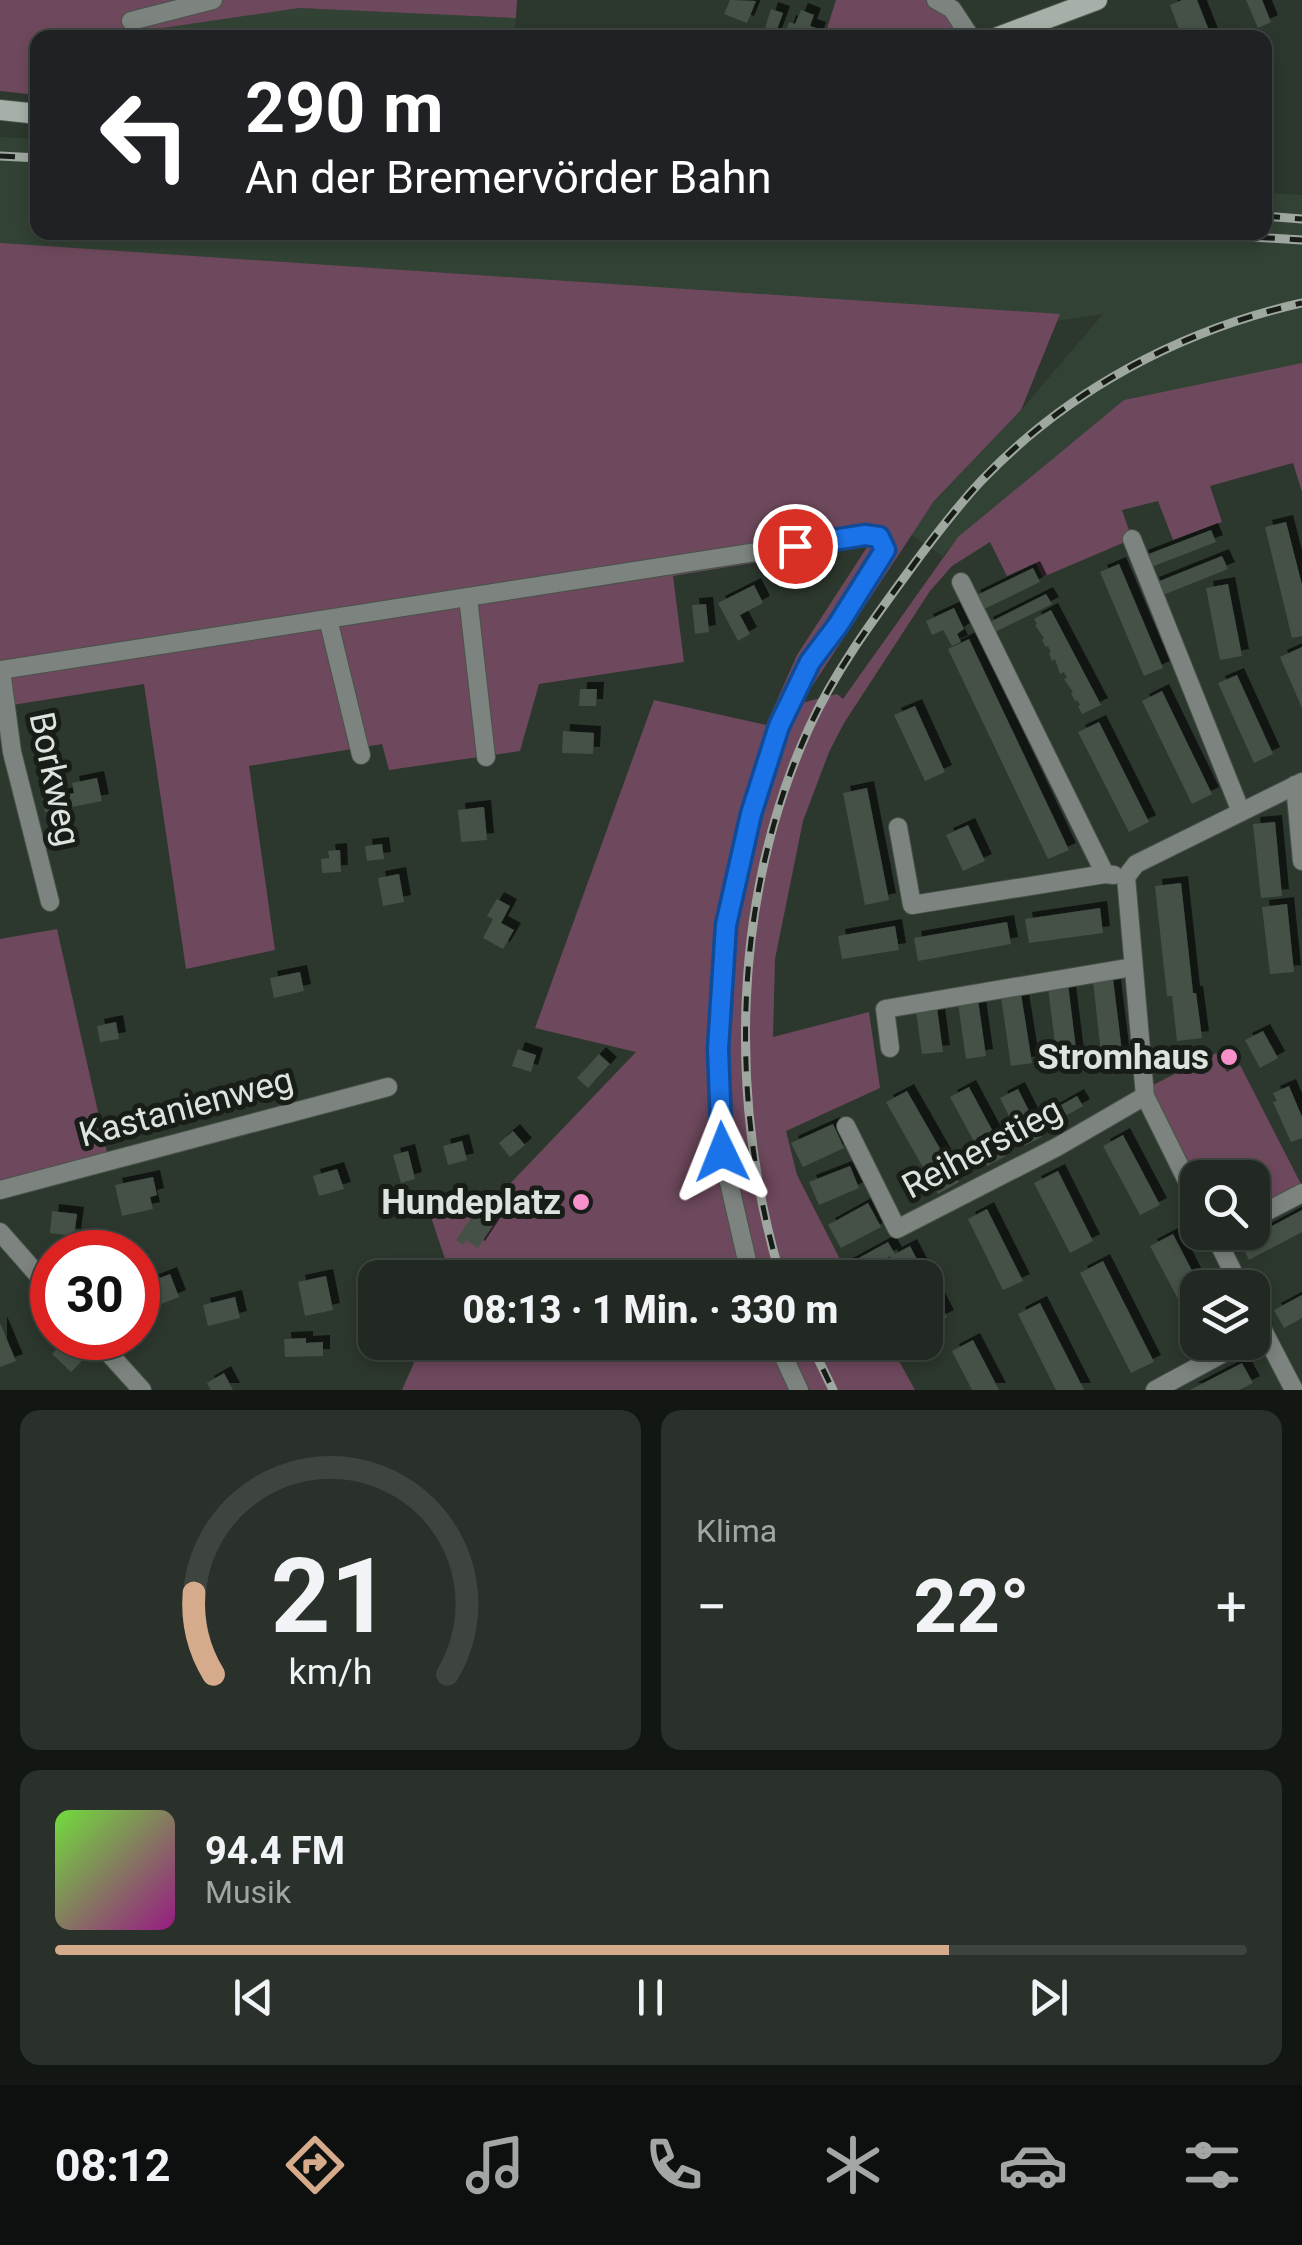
<!DOCTYPE html>
<html lang="de">
<meta charset="utf-8">
<style>
:root{--surface:#212922;--page:#29312a;--text:#f1f3f6;--muted:#a2a6a5;--line:#3e4540;--accent:#d6ab8b}
body{margin:0;font-family:Roboto,sans-serif;background:var(--page);color:var(--text);height:100vh;display:flex;flex-direction:column;font-size:38px;white-space:nowrap}
*{box-sizing:border-box;margin:0}
p{font-size:32px;color:var(--muted)}
.icon{flex:none;width:55px;height:55px;fill:none;stroke:currentColor;stroke-width:2;stroke-linecap:round;stroke-linejoin:round}
.map{position:relative;height:1390px;overflow:hidden}
.side{display:flex;flex-direction:column;gap:20px;padding:20px;background:#121713;flex:1}
.side>*{flex:none}
.banner{position:absolute;left:30px;top:30px;width:1242px;height:210px;border-radius:20px;box-shadow:0 5px 15px #0003,0 0 0 2px var(--line);background:#202124;color:#fff;overflow:hidden}
.tools{position:absolute;left:1180px;top:1160px;display:grid;gap:20px}
.tools a{display:grid;place-items:center;width:90px;height:90px;border-radius:20px;background:var(--surface);box-shadow:0 5px 15px #0003,0 0 0 2px var(--line);font-size:50px}
.speed{position:absolute;left:30px;top:1230px;display:flex;gap:20px;font-size:50px;font-weight:700;text-align:center}
.speed>*{display:grid;place-content:center;width:130px;height:130px;border-radius:50%;background:var(--surface);box-shadow:0 5px 15px #0003,0 0 0 2px var(--line);line-height:1}
.speed .limit{border:15px solid #d22;background:#fff;color:#111}
.pin{position:absolute;display:grid;place-items:center;width:85px;height:85px;color:#fff;margin:-42px;border:5px solid #fff;border-radius:50%;box-shadow:0 2px 10px #0007}
.me{position:absolute;width:110px;margin:-55px;rotate:358deg;stroke-linejoin:round;filter:drop-shadow(0 0 8px #0008)}
.turn{display:flex;align-items:center;gap:35px;height:210px;padding:0 50px;font-size:45px}
.turn .icon{width:130px;height:130px;stroke-width:2.5}
.turn b{display:block;font-size:70px;line-height:85px}
.big{font-size:75px;font-weight:800;line-height:1.1}
.side .card{flex:1;display:flex;flex-direction:column;justify-content:center;gap:15px;min-width:0;padding:0 35px;border-radius:20px;background:var(--page)}
.side .dial{align-items:center;gap:0}
.dial svg{height:260px;overflow:visible;fill:none;stroke:var(--line);stroke-width:7;stroke-linecap:round;text-anchor:middle}
.dial text{fill:var(--text);stroke:none}
.song{display:flex;align-items:center;gap:30px}
.cover{width:120px;height:120px;border-radius:15px;background:linear-gradient(135deg,hsl(100 70% 55%),hsl(310 70% 35%))}
.played{height:10px;border-radius:5px;background:linear-gradient(90deg,var(--accent) 75%,var(--line) 75%)}
.keys{display:flex;justify-content:space-around;direction:ltr}
.heat{display:flex;justify-content:space-between;align-items:center;font-size:55px;direction:ltr}
.side .tiles{flex:1;display:grid;gap:20px;grid-template-columns:1fr 1fr}
.card:last-child{grid-column:span 2}
.trip{position:absolute;left:358px;top:1260px;width:585px;height:100px;border-radius:20px;background:var(--surface);box-shadow:0 5px 15px #0003,0 0 0 2px var(--line);font-weight:800;line-height:100px;text-align:center}
.dock{display:flex;height:160px;justify-content:space-around;align-items:center;background:#0d100e;color:var(--muted)}
.dock .icon{width:70px;height:70px}
.dock .on{color:var(--accent)}
.dock b{font-size:45px;color:var(--text)}
.map>svg:first-child{display:block}
.built{fill:#324234}
.green{fill:#6e495d}
.building{fill:#455147;filter:url(#shadow)}
.lines{fill:none;stroke-linecap:round;stroke-linejoin:round}
.street-casing{stroke:#485349;stroke-width:20}
.secondary-casing{stroke:#485349;stroke-width:22}
.street{stroke:#7d837e;stroke-width:18}
.secondary{stroke:#a7b0a8;stroke-width:20}
.rail-casing{stroke:#9fa8a0;stroke-width:9}
.rail{stroke:#181d18;stroke-width:5;stroke-dasharray:15;stroke-linecap:butt}
.route-casing{stroke:#114b97;stroke-width:25}
.route{stroke:#1a73e8;stroke-width:18}
.poi-dot{fill:#f890cb;stroke:#181d18;stroke-width:4}
.labels{text-anchor:middle;stroke-width:10;stroke-linejoin:round;paint-order:stroke}
.street-label{font-size:35px;fill:#dde4dd;stroke:#181d18}
.poi-label{font-size:35px;font-weight:bold;fill:#dde4dd;stroke:#181d18;text-anchor:end}
</style>
<div class="map">
<svg width="1302" height="1390" viewBox="0 0 1302 1390">
<defs>
<filter id="shadow"><feDropShadow dx="7" dy="-7" stdDeviation="0" flood-color="#0009"/></filter>
</defs>
<rect width="100%" height="100%" fill="#2c372d"/>
<!-- built -->
<g class="built">
<path d="M 299,8 L 516,18 L 514,37 L 133,38 L 136,32 Z"/>
<path d="M 0,137 L 37,139 L 38,232 L 1265,232 L 1265,193 L 1302,195 L 1302,383 L 958,537 L 943,556 L 911,535 L 934,501 L 1021,410 L 1103,314 L 904,344 L 0,300 Z"/>
</g>
<!-- green -->
<g class="green">
<path d="M 0,0 L 517,0 L 516,18 L 299,8 L 136,32 L 133,37 L 38,38 L 37,95 L 0,91 Z"/>
<path d="M 836,0 L 936,0 L 961,38 L 824,38 Z"/>
<path d="M 0,243 L 1060,314 L 1021,410 L 934,501 L 801,703 L 837,694 L 843,699 L 958,537 L 1124,400 L 1302,363 L 1302,492 L 1293,463 L 1210,486 L 1222,522 L 1173,540 L 1158,501 L 1122,510 L 1132,539 L 1043,577 L 1036,563 L 1007,576 L 990,542 L 952,566 L 930,591 L 844,723 L 829,752 L 803,821 L 775,959 L 773,1037 L 869,1012 L 880,1088 L 786,1131 L 797,1175 L 849,1277 L 451,1277 L 430,1214 L 504,1190 L 636,1052 L 535,1028 L 654,700 L 766,725 L 797,655 L 869,544 L 673,576 L 684,662 L 539,684 L 520,751 L 389,770 L 382,744 L 249,766 L 275,950 L 186,969 L 144,684 L 0,707 Z"/>
<path d="M 57,929 L 109,1161 L 0,1190 L 0,939 Z"/>
<path d="M 1216,1053 L 1227,1072 L 1240,1065 L 1302,1186 L 1253,1219 L 1252,1178 L 1198,1178 L 1197,1203 L 1145,1089 Z"/>
<path d="M 423,1342 L 889,1343 L 915,1390 L 402,1390 Z"/>
</g>
<!-- building -->
<g class="building">
<path d="M 730,0 L 756,1 L 747,23 L 724,14 Z"/>
<path d="M 1182,0 L 1197,0 L 1212,38 L 1171,38 L 1170,34 L 1179,30 L 1170,5 Z"/>
<path d="M 1246,0 L 1262,0 L 1271,22 L 1258,28 Z"/>
<path d="M 771,9 L 783,13 L 774,38 L 762,38 Z"/>
<path d="M 801,10 L 814,15 L 810,26 L 819,29 L 816,38 L 784,38 L 789,22 L 795,24 Z"/>
<path d="M 1286,522 L 1302,585 L 1302,636 L 1292,638 L 1265,527 Z"/>
<path d="M 1211,530 L 1216,542 L 1146,569 L 1141,557 Z"/>
<path d="M 1222,556 L 1228,569 L 1158,597 L 1152,584 Z"/>
<path d="M 1119,564 L 1163,668 L 1144,676 L 1100,572 Z"/>
<path d="M 1033,568 L 1040,582 L 980,611 L 973,597 Z"/>
<path d="M 1228,584 L 1242,656 L 1220,660 L 1206,588 Z"/>
<path d="M 754,585 L 763,603 L 740,615 L 750,634 L 738,641 L 718,603 Z"/>
<path d="M 1046,594 L 1052,604 L 991,634 L 986,624 Z"/>
<path d="M 706,604 L 709,632 L 695,634 L 692,605 Z"/>
<path d="M 954,608 L 964,629 L 957,634 L 961,642 L 952,646 L 943,630 L 932,635 L 926,621 Z"/>
<path d="M 1051,610 L 1101,705 L 1082,714 L 1078,706 L 1080,705 L 1077,700 L 1075,701 L 1071,693 L 1073,692 L 1064,679 L 1067,678 L 1064,672 L 1060,674 L 1055,659 L 1052,661 L 1049,653 L 1051,652 L 1048,646 L 1046,647 L 1042,640 L 1044,638 L 1035,625 L 1037,624 L 1034,619 Z"/>
<path d="M 969,639 L 1069,850 L 1048,859 L 948,649 Z"/>
<path d="M 1302,647 L 1302,708 L 1280,657 Z"/>
<path d="M 1237,675 L 1273,754 L 1254,763 L 1218,683 Z"/>
<path d="M 580,689 L 597,689 L 596,706 L 579,706 Z"/>
<path d="M 1162,691 L 1212,794 L 1192,804 L 1142,701 Z"/>
<path d="M 915,706 L 945,772 L 925,781 L 894,715 Z"/>
<path d="M 1099,722 L 1149,822 L 1129,832 L 1078,732 Z"/>
<path d="M 563,731 L 594,733 L 593,754 L 562,753 Z"/>
<path d="M 97,778 L 102,801 L 45,812 L 42,799 L 74,793 L 72,783 Z"/>
<path d="M 867,788 L 889,900 L 865,905 L 843,793 Z"/>
<path d="M 484,807 L 487,840 L 461,842 L 458,810 Z"/>
<path d="M 1275,822 L 1282,896 L 1261,898 L 1253,824 Z"/>
<path d="M 968,825 L 985,861 L 963,871 L 946,835 Z"/>
<path d="M 382,844 L 384,859 L 367,861 L 365,846 Z"/>
<path d="M 340,850 L 341,872 L 322,873 L 321,859 L 329,858 L 328,851 Z"/>
<path d="M 399,874 L 404,902 L 383,906 L 378,878 Z"/>
<path d="M 1181,883 L 1193,993 L 1196,993 L 1202,1038 L 1177,1041 L 1172,996 L 1167,996 L 1155,886 Z"/>
<path d="M 497,899 L 510,906 L 501,923 L 514,930 L 503,949 L 483,938 L 493,919 L 487,916 Z"/>
<path d="M 1287,904 L 1294,972 L 1270,974 L 1262,907 Z"/>
<path d="M 1100,908 L 1103,933 L 1029,943 L 1025,919 Z"/>
<path d="M 1007,922 L 1011,944 L 918,961 L 914,938 Z"/>
<path d="M 895,926 L 899,950 L 842,959 L 838,936 Z"/>
<path d="M 300,972 L 304,991 L 274,998 L 270,978 Z"/>
<path d="M 1113,979 L 1124,1068 L 1103,1071 L 1093,981 Z"/>
<path d="M 1068,984 L 1078,1065 L 1058,1067 L 1048,987 Z"/>
<path d="M 1021,994 L 1032,1063 L 1011,1066 L 1001,997 Z"/>
<path d="M 978,1000 L 986,1056 L 966,1059 L 958,1003 Z"/>
<path d="M 937,1008 L 943,1052 L 922,1054 L 916,1011 Z"/>
<path d="M 116,1022 L 119,1039 L 100,1042 L 97,1026 Z"/>
<path d="M 1263,1031 L 1278,1058 L 1260,1068 L 1245,1040 Z"/>
<path d="M 518,1049 L 536,1055 L 531,1072 L 512,1066 Z"/>
<path d="M 599,1054 L 610,1064 L 588,1088 L 577,1078 Z"/>
<path d="M 1289,1086 L 1302,1117 L 1302,1138 L 1291,1142 L 1273,1102 L 1277,1101 L 1273,1093 Z"/>
<path d="M 969,1087 L 1006,1156 L 987,1166 L 950,1097 Z"/>
<path d="M 1018,1089 L 1042,1137 L 1024,1146 L 1000,1098 Z"/>
<path d="M 907,1091 L 959,1182 L 938,1194 L 886,1102 Z"/>
<path d="M 1077,1096 L 1083,1106 L 1053,1123 L 1047,1113 Z"/>
<path d="M 833,1124 L 844,1148 L 803,1167 L 791,1143 Z"/>
<path d="M 513,1131 L 525,1145 L 510,1157 L 499,1143 Z"/>
<path d="M 1123,1135 L 1160,1205 L 1140,1215 L 1103,1146 Z"/>
<path d="M 462,1141 L 467,1160 L 448,1165 L 443,1146 Z"/>
<path d="M 408,1151 L 415,1179 L 401,1183 L 393,1155 Z"/>
<path d="M 850,1166 L 859,1188 L 819,1205 L 809,1182 Z"/>
<path d="M 337,1169 L 344,1189 L 319,1196 L 313,1176 Z"/>
<path d="M 1058,1171 L 1093,1241 L 1070,1253 L 1034,1183 Z"/>
<path d="M 153,1177 L 157,1195 L 150,1197 L 153,1209 L 122,1216 L 115,1185 Z"/>
<path d="M 868,1203 L 881,1227 L 841,1248 L 828,1225 Z"/>
<path d="M 987,1209 L 1023,1281 L 1003,1290 L 968,1219 Z"/>
<path d="M 1302,1210 L 1302,1232 L 1249,1260 L 1240,1243 Z"/>
<path d="M 52,1211 L 77,1214 L 74,1236 L 50,1233 Z"/>
<path d="M 481,1213 L 495,1222 L 478,1248 L 466,1240 L 463,1245 L 456,1240 L 473,1215 L 478,1218 Z"/>
<path d="M 1173,1234 L 1201,1288 L 1198,1288 L 1198,1337 L 1150,1246 Z"/>
<path d="M 888,1242 L 895,1254 L 910,1246 L 947,1317 L 926,1327 L 925,1278 L 901,1278 L 890,1256 L 853,1277 L 846,1265 Z"/>
<path d="M 1103,1261 L 1154,1362 L 1131,1373 L 1080,1273 Z"/>
<path d="M 170,1274 L 179,1297 L 156,1306 L 147,1283 Z"/>
<path d="M 326,1276 L 333,1310 L 305,1316 L 298,1282 Z"/>
<path d="M 1302,1295 L 1302,1318 L 1284,1328 L 1274,1310 Z"/>
<path d="M 235,1297 L 240,1318 L 208,1326 L 203,1305 Z"/>
<path d="M 1040,1303 L 1084,1390 L 1056,1390 L 1018,1314 Z"/>
<path d="M 0,1323 L 16,1361 L 0,1367 Z"/>
<path d="M 68,1338 L 73,1338 L 89,1354 L 71,1372 L 52,1354 Z"/>
<path d="M 306,1338 L 306,1343 L 323,1342 L 323,1356 L 285,1357 L 284,1339 Z"/>
<path d="M 973,1340 L 999,1390 L 972,1390 L 952,1351 Z"/>
<path d="M 1242,1363 L 1253,1383 L 1239,1390 L 1190,1390 Z"/>
<path d="M 224,1373 L 233,1390 L 211,1390 L 207,1383 Z"/>
</g>
<g class="lines">
<!-- street casing -->
<g class="street-casing">
<g id="street">
<path d="M 936,0 L 952,9 L 971,38"/>
<path d="M 131,21 L 213,0"/>
<path d="M 1132,539 L 1241,812"/>
<path d="M 961,582 L 1105,874"/>
<path d="M 468,597 L 486,757"/>
<path d="M 328,619 L 361,755"/>
<path d="M 0,670 L 865,535 L 879,537 L 885,550 L 838,625 L 810,662 L 779,726 L 751,814 L 726,925 L 718,1049 L 722,1152 L 751,1278"/>
<path d="M 1,670 L 12,752 L 50,902"/>
<path d="M 1295,785 L 1302,861"/>
<path d="M 898,827 L 912,905 L 1105,874 L 1114,875"/>
<path d="M 890,1048 L 885,1009 L 1133,967"/>
<path d="M 846,1126 L 897,1229 L 1057,1147 L 1145,1096"/>
<path d="M 0,1190 L 388,1087"/>
<path d="M 1198,1203 L 1145,1096 L 1126,877 L 1136,864 L 1302,782"/>
<path d="M 1252,1219 L 1302,1193"/>
<path d="M 0,1232 L 52,1291"/>
<path d="M 1213,1232 L 1241,1288"/>
<path d="M 1252,1309 L 1294,1390"/>
<path d="M 95,1338 L 142,1390"/>
<path d="M 777,1342 L 799,1390"/>
<path d="M 1155,1390 L 1244,1342"/>
</g>
</g>
<!-- secondary casing -->
<g class="secondary-casing">
<g id="secondary">
<path d="M 995,38 L 1097,0"/>
<path d="M 0,110 L 38,114"/>
</g>
</g>
<!-- street -->
<use href="#street" class="street"/>
<!-- secondary -->
<use href="#secondary" class="secondary"/>
<!-- rail casing -->
<g class="rail-casing">
<g id="rail">
<path d="M 0,156 L 38,158"/>
<path d="M 1265,216 L 1302,219"/>
<path d="M 1170,232 L 1302,240"/>
<path d="M 781,1278 C 728,1101 732,897 809,728 C 834,673 870,624 906,575 C 930,542 954,510 982,480 C 1068,390 1181,330 1302,303"/>
<path d="M 810,1342 L 833,1390"/>
</g>
</g>
<!-- rail -->
<use href="#rail" class="rail"/>
</g>
<g class="lines">
<!-- route casing -->
<g class="route-casing">
<path id="route" d="M 722,1152 L 718,1049 L 726,925 L 751,814 L 779,726 L 810,662 L 838,625 L 885,550 L 879,537 L 865,535 L 795,546"/>
</g>
<!-- route -->
<use href="#route" class="route"/>
</g>
<!-- markers -->
<g class="poi-dot">
<circle cx="1229" cy="1057" r="10"/>
<circle cx="581" cy="1202" r="10"/>
</g>
<g class="labels">
<!-- street labels -->
<g class="street-label">
<text transform="translate(55 779) rotate(78)" y="12">Borkweg</text>
<text transform="translate(186 1107) rotate(-15)" y="12">Kastanienweg</text>
<text transform="translate(982 1148) rotate(-28)" y="12">Reiherstieg</text>
</g>
<!-- poi labels -->
<g class="poi-label">
<text x="1209" y="1069">Stromhaus</text>
<text x="561" y="1214">Hundeplatz</text>
</g>
</g>
</svg>
<div class="tools">
<a><svg class="icon" aria-label="search" viewBox="0 0 24 24"><circle cx="10" cy="10" r="6"/><path d="M15 15l6 6"/></svg></a>
<a><svg class="icon" aria-label="layers" viewBox="0 0 24 24"><path d="M12 4l9 5-9 5-9-5zM3 14l9 5 9-5"/></svg></a>
</div>
<div class="speed"><div class="limit">30</div></div>
<div class="pin" style="left:795px;top:546px;background:#d93025"><svg class="icon" aria-label="arrive" viewBox="0 0 24 24"><path d="M6 21V4h12l-3 4 3 4H6"/></svg></div>
<svg class="me" style="left:722px;top:1152px" viewBox="-20 -20 40 40"><path d="M0-17L14 15 0 8-14 15z" fill="#1a73e8" stroke="#fff" stroke-width="4"/></svg>
<div class="trip">08:13 · 1 Min. · 330 m</div>
<div class="banner">
<div class="turn"><svg class="icon" aria-label="left" viewBox="0 0 24 24"><path d="M17 20v-9H6M10 6l-5 5 5 5"/></svg><div><b>290 m</b>An der Bremervörder Bahn</div></div>
</div>
</div>
<section class="side">
<div class="tiles">
<div class="card dial"><svg viewBox="0 0 100 80">
<path d="M14 69A42 42 0 1 1 86 69"/>
<path d="M14 69A42 42 0 0 1 8 44" stroke="#d6ab8b"/>
<text x="50" y="56" font-size="32" font-weight="700">21</text>
<text x="50" y="72" font-size="11">km/h</text>
</svg></div>
<div class="card"><p>Klima</p>
<div class="heat"><a>−</a><b class="big">22°</b><a>+</a></div>
</div>
<div class="card">
<div class="song"><i class="cover"></i><div><b>94.4 FM</b><p>Musik</p></div></div>
<div class="played"></div>
<div class="keys"><svg class="icon" aria-label="previous" viewBox="0 0 24 24"><path d="M18 5L8 12l10 7zM5 5v14"/></svg><svg class="icon" aria-label="pause" viewBox="0 0 24 24"><path d="M8 5v14M16 5v14"/></svg><svg class="icon" aria-label="next" viewBox="0 0 24 24"><path d="M6 5l10 7-10 7zM19 5v14"/></svg></div>
</div>
</div>
</section>
<nav class="dock">
<b>08:12</b>
<svg class="icon on" aria-label="directions" viewBox="0 0 24 24"><path d="M12 3l9 9-9 9-9-9zM9 14v-3h6M13 9l2 2-2 2"/></svg>
<svg class="icon" aria-label="music" viewBox="0 0 24 24"><path d="M9 18V5l10-2v13"/><circle cx="6" cy="18" r="3"/><circle cx="16" cy="16" r="3"/></svg>
<svg class="icon" aria-label="phone" viewBox="0 0 24 24"><path d="M5 4h4l2 5-3 2q2 4 5 5l2-3 5 2v4C11 20 4 13 5 4z"/></svg>
<svg class="icon" aria-label="climate" viewBox="0 0 24 24"><path d="M12 3v18M4 7l16 10M4 17L20 7"/></svg>
<svg class="icon" aria-label="car" viewBox="0 0 24 24"><path d="M5 17H2v-5l4-1 3-4h7l3 4 3 1v5h-3M9 17h6M6 11h13"/><circle cx="7" cy="17" r="2"/><circle cx="17" cy="17" r="2"/></svg>
<svg class="icon" aria-label="filters" viewBox="0 0 24 24"><path d="M4 7h16M4 17h16"/><circle cx="9" cy="7" r="2"/><circle cx="15" cy="17" r="2"/></svg>
</nav>
